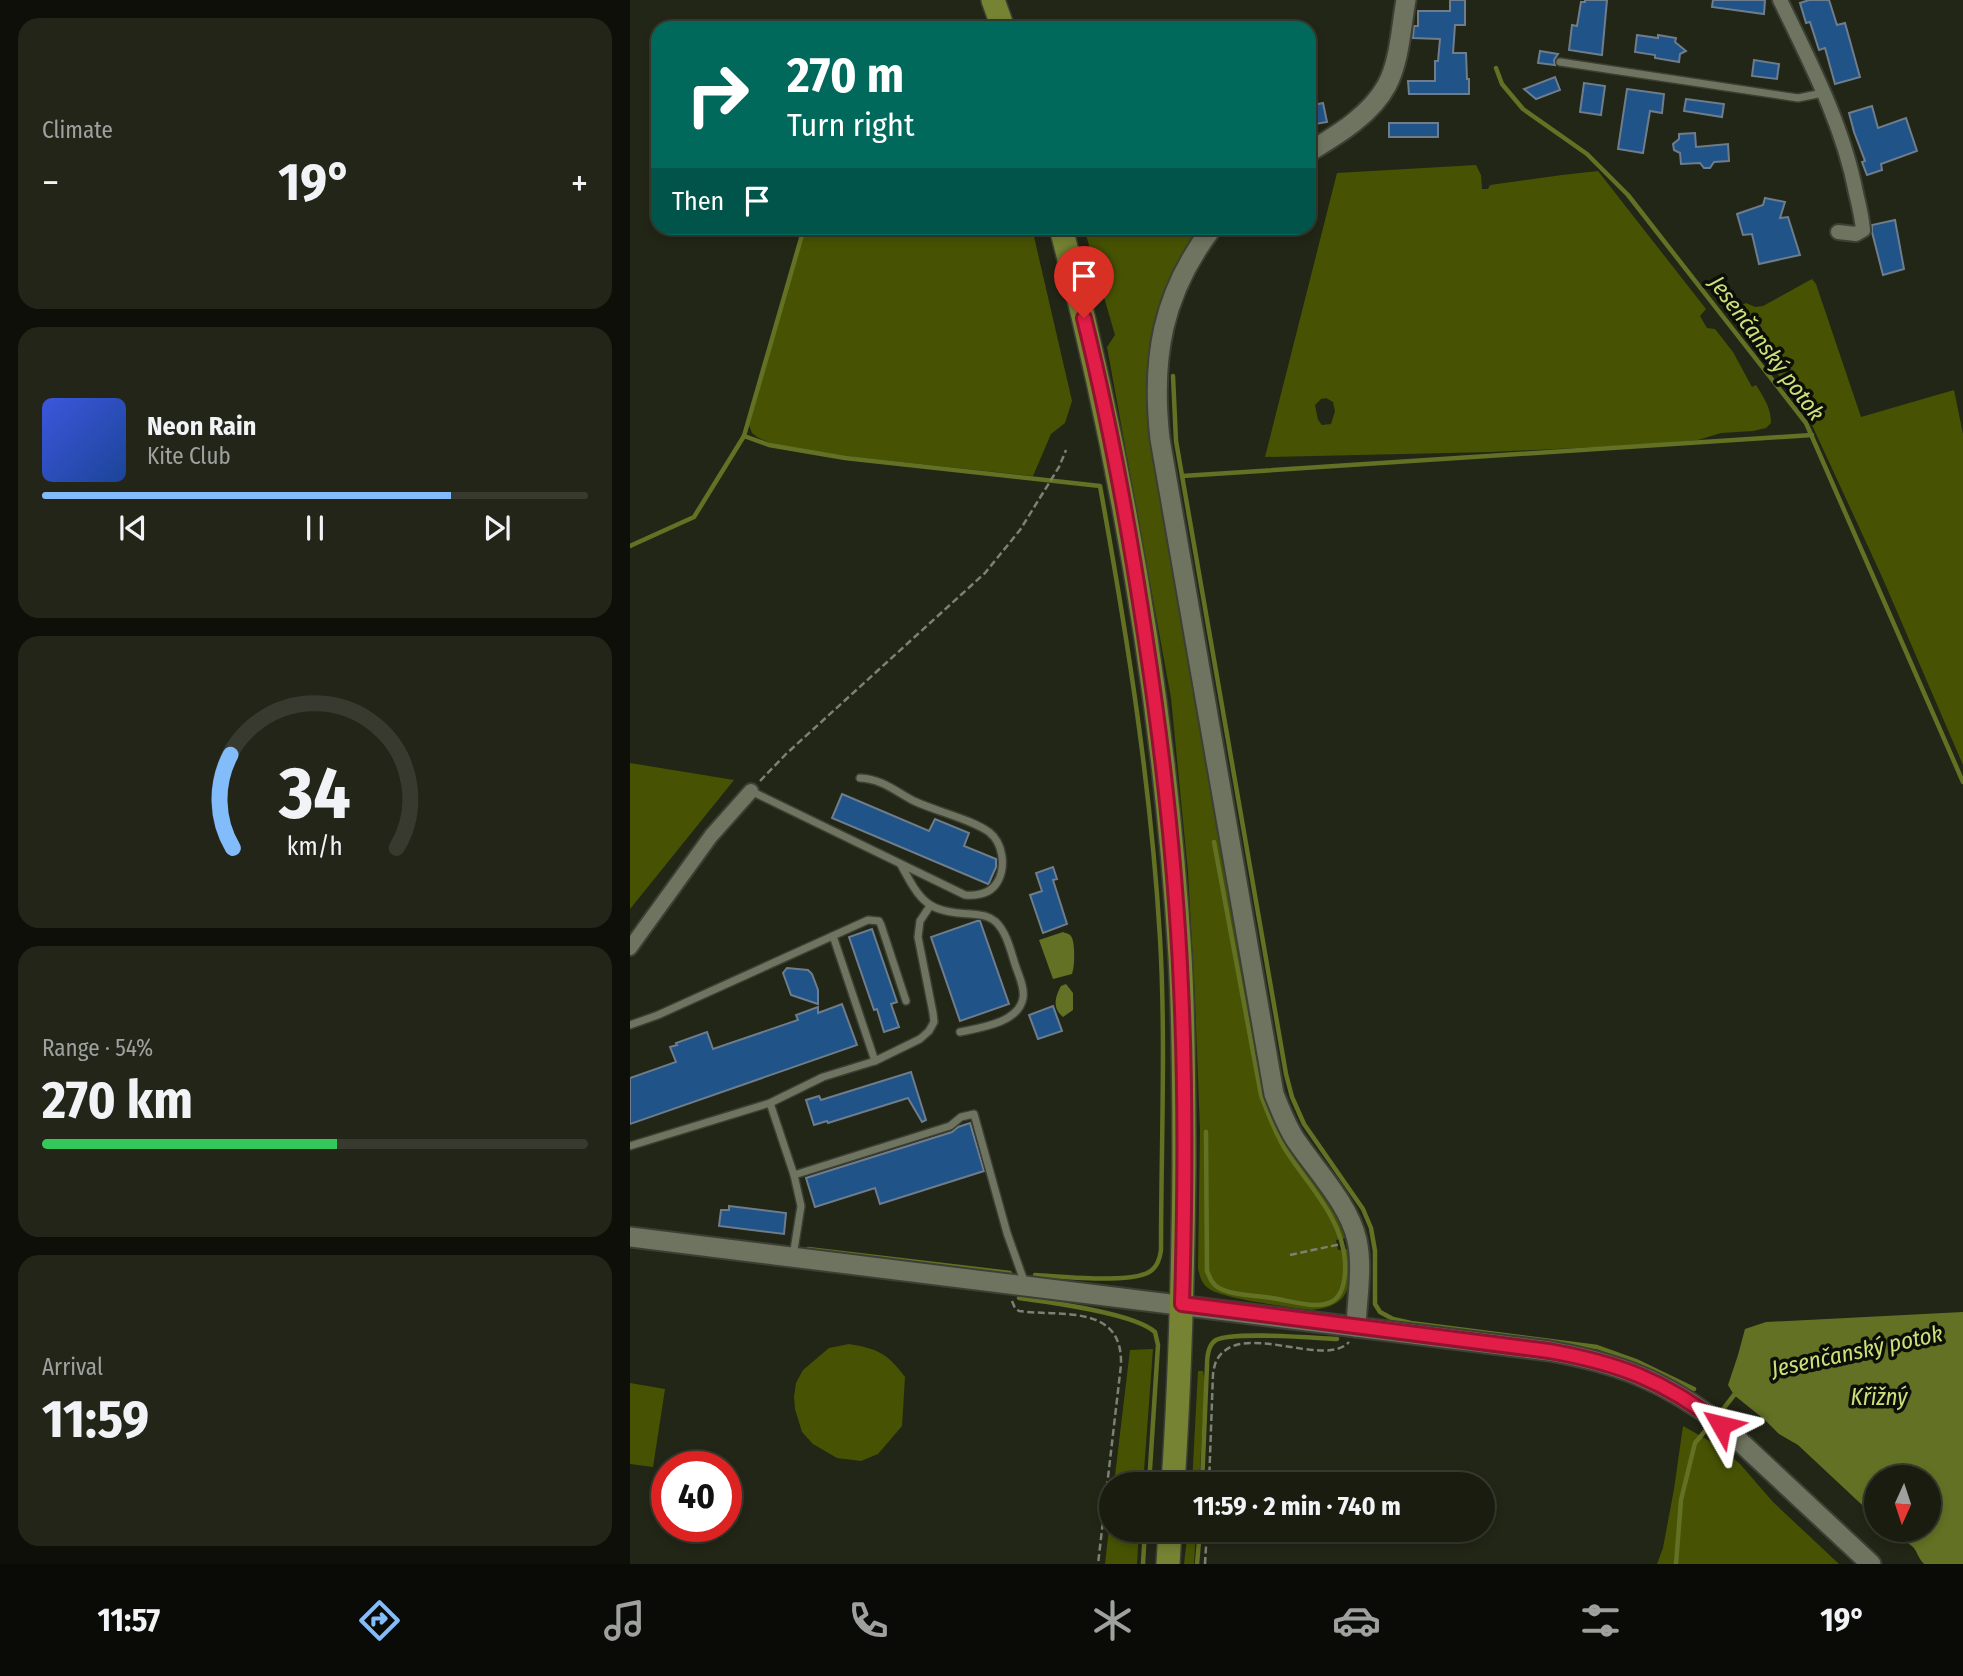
<!DOCTYPE html>
<meta charset="utf-8">
<style>
:root{--surface:#1a1c10;--page:#232519;--text:#f1f3f6;--muted:#9fa19f;--line:#383a30;--accent:#83bcfb}
body{margin:0;font-family:"Fira Sans Condensed",sans-serif;background:var(--page);color:var(--text);height:100vh;display:flex;flex-direction:column;font-size:26px;white-space:nowrap}
*{box-sizing:border-box;margin:0}
p{font-size:23px;color:var(--muted)}
.icon{flex:none;width:38px;height:38px;fill:none;stroke:currentColor;stroke-width:2;stroke-linecap:round;stroke-linejoin:round}
.map{position:relative;flex:1;overflow:hidden}
.drawer{display:flex;flex-direction:column;gap:18px;padding:18px;background:#0e0f09;width:630px}
.drawer>*{flex:none}
.top-card{position:absolute;left:21px;top:21px;width:665px;height:214px;border-radius:21px;box-shadow:0 4px 10px #0003,0 0 0 2px var(--line);background:#00695c;color:#fff;overflow:hidden}
.needle{width:46px;rotate:183deg}
.buttons{position:absolute;left:1234px;top:1465px;display:grid;gap:14px}
.buttons a{display:grid;place-items:center;width:77px;height:77px;border-radius:50%;background:var(--surface);box-shadow:0 4px 10px #0003,0 0 0 2px var(--line);font-size:35px}
.speed{position:absolute;left:21px;top:1451px;display:flex;gap:14px;font-size:35px;font-weight:700;text-align:center}
.speed>*{display:grid;place-content:center;width:91px;height:91px;border-radius:50%;background:var(--surface);box-shadow:0 4px 10px #0003,0 0 0 2px var(--line);line-height:1}
.speed .limit{border:10px solid #d22;background:#fff;color:#111}
.pin{position:absolute;display:grid;place-items:center;width:60px;height:60px;color:#fff;margin:-72px -30px;border-radius:50% 50% 50% 0;rotate:-45deg;box-shadow:0 0 7px #0007}
.pin .icon{rotate:45deg}
.me{position:absolute;width:77px;margin:-38px;rotate:307deg;stroke-linejoin:round;filter:drop-shadow(0 0 5px #0008)}
.turn{display:flex;align-items:center;gap:24px;height:147px;padding:0 21px;font-size:32px}
.turn .icon{width:91px;height:91px;stroke-width:2.5}
.turn b{display:block;font-size:49px;line-height:60px}
.then{display:flex;align-items:center;height:66px;padding:0 21px;background:#0003;gap:14px;font-size:26px}
.big{font-size:52px;font-weight:700;line-height:1.1}
.drawer .card{flex:1;display:flex;flex-direction:column;justify-content:center;gap:10px;min-width:0;padding:0 24px;border-radius:21px;background:var(--page)}
.drawer .dial{align-items:center;gap:0}
.dial svg{height:182px;overflow:visible;fill:none;stroke:var(--line);stroke-width:7;stroke-linecap:round;text-anchor:middle}
.dial text{fill:var(--text);stroke:none}
.song{display:flex;align-items:center;gap:21px}
.cover{width:84px;height:84px;border-radius:10px;background:linear-gradient(135deg,hsl(230 70% 55%),hsl(220 70% 35%))}
.played{height:7px;border-radius:4px;background:linear-gradient(90deg,var(--accent) 75%,var(--line) 75%)}
.keys{display:flex;justify-content:space-around;direction:ltr}
.heat{display:flex;justify-content:space-between;align-items:center;font-size:38px;direction:ltr}
.charge{height:10px;border-radius:5px;background:linear-gradient(90deg,#34c759 54%,var(--line) 0)}
.trip{position:absolute;left:469px;top:1472px;width:396px;height:70px;border-radius:35px;background:var(--surface);box-shadow:0 4px 10px #0003,0 0 0 2px var(--line);font-weight:700;line-height:70px;text-align:center}
.tabs{display:flex;height:112px;justify-content:space-around;align-items:center;background:#0a0b06;color:var(--muted)}
.tabs .icon{width:49px;height:49px}
.tabs .on{color:var(--accent)}
.tabs b{font-size:32px;color:var(--text)}
main{display:flex;flex:1;min-height:0}
.map>svg:first-child{display:block}
.green{fill:#475303;fill-rule:evenodd}
.water{fill:#637124}
.lines{fill:none;stroke-linecap:round;stroke-linejoin:round}
.stream{stroke:#637124;stroke-width:4.5}
.building{fill:#205387;stroke:#6e7c8c;stroke-width:2}
.service-casing{stroke:#3c3f33;stroke-width:10}
.minor-casing{stroke:#3c3f33;stroke-width:18}
.tertiary-casing{stroke:#3c3f33;stroke-width:23}
.primary-casing{stroke:#3c3f33;stroke-width:26}
.path{stroke:#7d8073;stroke-width:2.5;stroke-dasharray:7 3.5;stroke-linecap:butt}
.service{stroke:#6f7460;stroke-width:7}
.minor{stroke:#6f7460;stroke-width:14}
.tertiary{stroke:#6f7460;stroke-width:19}
.primary{stroke:#768333;stroke-width:23}
.route-casing{stroke:#92132f;stroke-width:18}
.route{stroke:#e11d48;stroke-width:12}
.labels{text-anchor:middle;stroke-width:7;stroke-linejoin:round;paint-order:stroke}
.water-label{font-size:23px;font-style:italic;fill:#cbe179;stroke:#0d0e07}
</style>
<main>
<section class="drawer">
<div class="card"><p>Climate</p>
<div class="heat"><a>−</a><b class="big">19°</b><a>+</a></div>
</div>
<div class="card">
<div class="song"><i class="cover"></i><div><b>Neon Rain</b><p>Kite Club</p></div></div>
<div class="played"></div>
<div class="keys"><svg class="icon" aria-label="previous" viewBox="0 0 24 24"><path d="M18 5L8 12l10 7zM5 5v14"/></svg><svg class="icon" aria-label="pause" viewBox="0 0 24 24"><path d="M8 5v14M16 5v14"/></svg><svg class="icon" aria-label="next" viewBox="0 0 24 24"><path d="M6 5l10 7-10 7zM19 5v14"/></svg></div>
</div>
<div class="card dial"><svg viewBox="0 0 100 80">
<path d="M14 69A42 42 0 1 1 86 69"/>
<path d="M14 69A42 42 0 0 1 13 28" stroke="#83bcfb"/>
<text x="50" y="56" font-size="32" font-weight="700">34</text>
<text x="50" y="72" font-size="11">km/h</text>
</svg></div>
<div class="card"><p>Range · 54%</p><b class="big">270 km</b><div class="charge"></div></div>
<div class="card"><p>Arrival</p><b class="big">11:59</b></div>
</section>
<div class="map">
<svg width="1333" height="1564" viewBox="0 0 1333 1564">
<rect width="100%" height="100%" fill="#222616"/>
<!-- green -->
<g class="green">
<path d="M 846,165 L 851,175 L 852,189 L 858,189 L 860,185 L 932,175 L 968,171 L 1076,309 L 1070,316 L 1077,328 L 1085,329 L 1103,352 L 1122,387 L 1126,385 C 1134,398 1141,408 1141,423 L 1136,428 L 1123,431 L 1091,433 L 1068,440 L 1010,445 L 861,452 L 635,457 L 707,173 ZM 696,398 L 703,402 L 705,411 L 701,424 L 692,425 L 688,420 L 685,405 L 691,399 Z"/>
<path d="M 175,228 L 316,228 L 319,232 L 324,228 L 402,228 L 442,401 L 435,423 L 421,434 L 403,476 L 215,456 L 142,444 L 127,437 L 122,433 L 118,423 L 142,337 Z"/>
<path d="M 454,228 L 571,228 C 542,262 534,309 521,352 L 645,1121 C 650,1131 655,1141 661,1150 C 680,1178 706,1205 716,1238 L 706,1240 L 708,1250 L 718,1249 C 721,1285 723,1306 681,1310 C 661,1307 591,1299 578,1288 C 571,1283 570,1276 568,1269 L 570,1131 L 565,999 L 558,872 L 541,698 L 477,347 L 485,335 Z"/>
<path d="M 1182,279 L 1186,284 L 1231,417 L 1324,390 L 1333,434 L 1333,765 L 1253,579 L 1182,425 L 1171,404 L 1099,312 L 1116,303 L 1125,307 L 1133,306 Z"/>
<path d="M 0,763 L 104,780 L 0,909 Z"/>
<path d="M 219,1344 C 248,1349 257,1353 275,1377 L 272,1426 L 248,1454 L 231,1461 L 207,1458 L 183,1444 L 172,1432 L 165,1409 L 164,1397 L 166,1383 L 173,1370 L 199,1348 Z"/>
<path d="M 523,1349 L 513,1484 L 484,1484 L 500,1350 Z"/>
<path d="M 568,1371 L 573,1371 L 575,1383 L 569,1484 L 562,1484 Z"/>
<path d="M 0,1383 L 35,1389 L 23,1467 L 0,1464 Z"/>
<path d="M 1053,1426 L 1099,1452 L 1097,1453 L 1110,1464 L 1143,1502 L 1209,1564 L 1027,1564 L 1033,1548 L 1044,1489 Z"/>
<path d="M 481,1511 L 481,1530 L 509,1530 L 507,1564 L 475,1564 Z"/>
<path d="M 558,1530 L 566,1530 L 564,1564 L 554,1564 Z"/>
</g>
<!-- water -->
<g class="water">
<path d="M 433,932 C 437,934 440,933 442,938 C 445,945 445,967 442,974 L 423,979 L 409,940 Z"/>
<path d="M 436,984 L 443,993 L 443,1010 L 433,1017 C 422,1008 425,997 431,986 Z"/>
<path d="M 1333,1312 L 1333,1564 L 1294,1564 C 1289,1559 1288,1554 1284,1548 C 1281,1544 1265,1535 1258,1530 L 1298,1530 L 1298,1477 L 1246,1477 L 1246,1518 L 1168,1445 L 1149,1434 L 1135,1420 L 1104,1395 L 1098,1385 L 1108,1355 L 1115,1329 L 1136,1322 Z"/>
</g>
<g class="lines">
<!-- stream -->
<g class="stream">
<path d="M 866,68 L 872,84 L 893,109 L 957,154 L 998,195 L 1176,423 L 1333,782"/>
<path d="M 174,228 L 114,436 L 139,445 L 215,458 L 470,486 C 497,635 521,786 530,938 C 536,1041 531,1146 531,1250 C 530,1258 528,1265 522,1270 C 505,1285 430,1276 405,1275"/>
<path d="M 543,376 L 546,441 L 656,1074 L 662,1097 L 674,1124 L 733,1209 L 741,1228 L 745,1251 L 745,1304 L 750,1312 L 763,1319 L 781,1323 L 967,1347 L 1006,1361 L 1064,1389"/>
<path d="M 552,476 L 1182,435"/>
<path d="M 0,546 L 64,517 L 114,436"/>
<path d="M 576,1132 L 577,1271 C 580,1278 582,1284 589,1288 C 604,1296 625,1295 642,1298 C 682,1305 718,1320 715,1261 C 712,1217 677,1184 655,1149 C 645,1132 638,1114 631,1095 L 584,842"/>
<path d="M 178,1249 L 380,1273"/>
<path d="M 389,1298 C 419,1302 504,1313 525,1332 L 528,1345 L 519,1484"/>
<path d="M 1087,1417 L 1104,1395 L 1110,1394"/>
<path d="M 572,1484 L 577,1365 C 577,1356 578,1345 586,1340 C 602,1331 685,1338 707,1339"/>
<path d="M 513,1564 L 515,1530"/>
<path d="M 567,1564 L 570,1530"/>
<path d="M 1046,1564 L 1051,1500 L 1065,1443 L 1081,1424"/>
</g>
</g>
<!-- building -->
<g class="building">
<path d="M 820,0 L 835,0 L 835,25 L 825,25 L 823,53 L 836,53 L 837,79 L 839,79 L 839,94 L 779,94 L 778,81 L 805,81 L 805,61 L 808,61 L 810,39 L 783,38 L 784,26 L 788,26 L 788,11 L 820,11 Z"/>
<path d="M 955,0 L 977,0 L 972,55 L 939,50 L 942,25 L 947,26 L 951,2 L 955,2 Z"/>
<path d="M 1083,0 L 1135,0 L 1134,14 L 1082,7 Z"/>
<path d="M 1179,0 L 1199,0 L 1207,25 L 1215,23 L 1230,77 L 1205,84 L 1195,48 L 1189,50 L 1180,22 L 1176,23 L 1170,3 Z"/>
<path d="M 1007,35 L 1028,38 L 1028,35 L 1046,38 L 1045,42 L 1056,51 L 1050,54 L 1049,62 L 1025,58 L 1025,55 L 1005,52 Z"/>
<path d="M 910,51 L 928,54 L 924,60 L 925,65 L 908,63 Z"/>
<path d="M 1124,60 L 1149,64 L 1147,79 L 1122,76 Z"/>
<path d="M 925,77 L 930,90 L 906,99 L 894,89 Z"/>
<path d="M 954,83 L 975,86 L 971,115 L 950,112 Z"/>
<path d="M 997,89 L 1034,94 L 1032,113 L 1020,111 L 1013,153 L 988,149 Z"/>
<path d="M 1056,99 L 1094,104 L 1092,117 L 1054,111 Z"/>
<path d="M 693,103 L 697,122 L 679,125 L 679,106 Z"/>
<path d="M 1242,106 L 1248,128 L 1276,118 L 1287,151 L 1251,164 L 1252,170 L 1237,175 L 1232,162 L 1235,161 L 1224,132 L 1219,113 Z"/>
<rect x="759" y="123" width="49" height="14"/>
<path d="M 1065,133 L 1066,147 L 1098,144 L 1099,161 L 1084,162 L 1080,168 L 1074,168 L 1070,163 L 1051,164 L 1050,153 L 1044,150 L 1043,144 L 1049,139 L 1049,134 Z"/>
<path d="M 1135,198 L 1155,202 L 1150,218 L 1158,217 L 1170,255 L 1129,264 L 1122,234 L 1113,235 L 1107,214 L 1133,205 Z"/>
<path d="M 1265,220 L 1274,269 L 1253,275 L 1242,232 L 1242,225 Z"/>
<path d="M 212,794 L 299,831 L 305,819 L 339,833 L 334,846 L 366,859 L 366,867 L 359,883 L 358,884 L 202,818 Z"/>
<path d="M 423,867 L 427,879 L 423,880 L 437,924 L 413,933 L 400,895 L 412,891 L 406,873 Z"/>
<path d="M 347,921 L 350,921 L 379,1004 L 330,1021 L 301,937 Z"/>
<path d="M 242,929 L 267,1002 L 261,1004 L 269,1027 L 254,1032 L 247,1009 L 244,1010 L 219,937 Z"/>
<path d="M 157,968 L 178,970 L 182,974 L 188,990 L 188,1004 L 161,995 L 153,973 Z"/>
<path d="M 212,1004 L 227,1045 L 0,1124 L 0,1078 L 46,1062 L 40,1047 L 47,1045 L 46,1043 L 77,1032 L 83,1049 L 168,1020 L 166,1015 L 188,1007 L 188,1013 Z"/>
<path d="M 423,1006 L 432,1031 L 408,1039 L 399,1015 Z"/>
<path d="M 281,1072 L 296,1120 L 292,1122 L 278,1098 L 198,1123 L 197,1121 L 184,1125 L 176,1100 L 189,1096 L 191,1100 Z"/>
<path d="M 340,1123 L 354,1171 L 250,1204 L 245,1188 L 185,1207 L 176,1178 L 322,1132 L 328,1127 Z"/>
<path d="M 99,1206 L 156,1213 L 154,1234 L 89,1226 L 91,1210 L 99,1210 Z"/>
</g>
<g class="lines">
<!-- service casing -->
<g class="service-casing">
<g id="service">
<path d="M 930,62 L 1168,98 L 1193,93"/>
<path d="M 121,791 L 335,895 C 348,896 361,894 368,881 C 376,866 373,843 359,832 C 341,819 305,811 284,801 C 265,791 252,779 230,778"/>
<path d="M 271,865 C 291,902 297,912 341,914 C 350,915 358,915 366,922 C 376,932 380,948 384,961 C 387,972 395,986 393,998 C 389,1023 349,1028 330,1032"/>
<path d="M 203,936 L 245,1061"/>
<path d="M 0,1025 L 28,1015 L 238,920 L 249,921 L 251,925 L 276,1001"/>
<path d="M 140,1103 L 164,1175 L 171,1206 L 163,1256"/>
<path d="M 0,1146 L 140,1103 L 193,1077 L 245,1061 L 290,1039 L 299,1031 L 304,1022 L 303,1013 L 288,937 L 290,921 L 300,906"/>
<path d="M 164,1175 L 320,1126 L 331,1117 L 344,1114 L 377,1233 L 393,1278 L 393,1284"/>
</g>
</g>
<!-- minor casing -->
<g class="minor-casing">
<g id="minor">
<path d="M 1150,0 C 1180,62 1213,125 1226,193 C 1229,205 1232,218 1233,230 L 1226,234 L 1208,232"/>
<path d="M 0,948 L 81,836 L 121,791"/>
</g>
</g>
<!-- tertiary casing -->
<g class="tertiary-casing">
<g id="tertiary">
<path d="M 679,152 C 707,135 741,115 757,85 C 770,60 771,27 776,0"/>
<path d="M 582,228 C 532,294 521,358 530,439 L 644,1094 C 650,1109 656,1125 665,1139 C 685,1169 719,1204 727,1240 C 733,1267 727,1299 726,1327"/>
<path d="M 0,1237 L 919,1351 C 988,1363 1035,1381 1092,1425 L 1241,1564"/>
</g>
</g>
<!-- primary casing -->
<g class="primary-casing">
<g id="primary">
<path d="M 363,0 L 373,28"/>
<path d="M 431,228 C 493,466 535,709 550,956 C 554,1025 554,1096 554,1166 C 553,1272 550,1378 543,1484"/>
<path d="M 538,1564 L 540,1530"/>
</g>
</g>
<!-- path -->
<g class="path">
<path d="M 130,781 L 156,754 L 355,573 L 390,530 L 429,467 L 436,450"/>
<path d="M 660,1255 L 711,1244"/>
<path d="M 382,1301 L 385,1308 L 389,1311 C 431,1317 493,1303 491,1365 L 468,1564"/>
<path d="M 579,1484 L 583,1374 C 584,1368 585,1362 588,1358 C 613,1320 694,1369 719,1342"/>
<path d="M 575,1564 L 577,1530"/>
</g>
<!-- service -->
<use href="#service" class="service"/>
<!-- minor -->
<use href="#minor" class="minor"/>
<!-- tertiary -->
<use href="#tertiary" class="tertiary"/>
<!-- primary -->
<use href="#primary" class="primary"/>
</g>
<g class="lines">
<!-- route casing -->
<g class="route-casing">
<path id="route" d="M 454,318 C 480,423 499,528 515,635 C 533,752 546,869 551,987 C 556,1093 555,1199 552,1304 L 919,1351 C 988,1363 1036,1381 1091,1425"/>
</g>
<!-- route -->
<use href="#route" class="route"/>
</g>
<g class="labels">
<!-- water labels -->
<g class="water-label">
<text transform="translate(1137 348) rotate(53)" y="8">Jesenčanský potok</text>
<text transform="translate(1227 1351) rotate(-12)" y="8">Jesenčanský potok</text>
<text x="1249" y="1405">Křižný</text>
</g>
</g>
</svg>
<div class="buttons">
<a><svg class="needle" viewBox="-14 -14 28 28"><path d="M0-13l5 13h-10z" fill="#e53935"/><path d="M0 13l5-13h-10z" fill="#9fa19f"/></svg></a>
</div>
<div class="speed"><div class="limit">40</div></div>
<div class="pin" style="left:454px;top:318px;background:#d93025"><svg class="icon" aria-label="arrive" viewBox="0 0 24 24"><path d="M6 21V4h12l-3 4 3 4H6"/></svg></div>
<svg class="me" style="left:1091px;top:1425px" viewBox="-20 -20 40 40"><path d="M0-17L14 15 0 8-14 15z" fill="#e11d48" stroke="#fff" stroke-width="4"/></svg>
<div class="trip">11:59 · 2 min · 740 m</div>
<div class="top-card">
<div class="turn"><svg class="icon" aria-label="right" viewBox="0 0 24 24"><path d="M7 20v-9h11M14 6l5 5-5 5"/></svg><div><b>270 m</b>Turn right</div></div>
<div class="then">Then<svg class="icon" aria-label="arrive" viewBox="0 0 24 24"><path d="M6 21V4h12l-3 4 3 4H6"/></svg></div>
</div>
</div>
</main>
<nav class="tabs">
<b>11:57</b>
<svg class="icon on" aria-label="directions" viewBox="0 0 24 24"><path d="M12 3l9 9-9 9-9-9zM9 14v-3h6M13 9l2 2-2 2"/></svg>
<svg class="icon" aria-label="music" viewBox="0 0 24 24"><path d="M9 18V5l10-2v13"/><circle cx="6" cy="18" r="3"/><circle cx="16" cy="16" r="3"/></svg>
<svg class="icon" aria-label="phone" viewBox="0 0 24 24"><path d="M5 4h4l2 5-3 2q2 4 5 5l2-3 5 2v4C11 20 4 13 5 4z"/></svg>
<svg class="icon" aria-label="climate" viewBox="0 0 24 24"><path d="M12 3v18M4 7l16 10M4 17L20 7"/></svg>
<svg class="icon" aria-label="car" viewBox="0 0 24 24"><path d="M5 17H2v-5l4-1 3-4h7l3 4 3 1v5h-3M9 17h6M6 11h13"/><circle cx="7" cy="17" r="2"/><circle cx="17" cy="17" r="2"/></svg>
<svg class="icon" aria-label="filters" viewBox="0 0 24 24"><path d="M4 7h16M4 17h16"/><circle cx="9" cy="7" r="2"/><circle cx="15" cy="17" r="2"/></svg>
<b>19°</b>
</nav>
